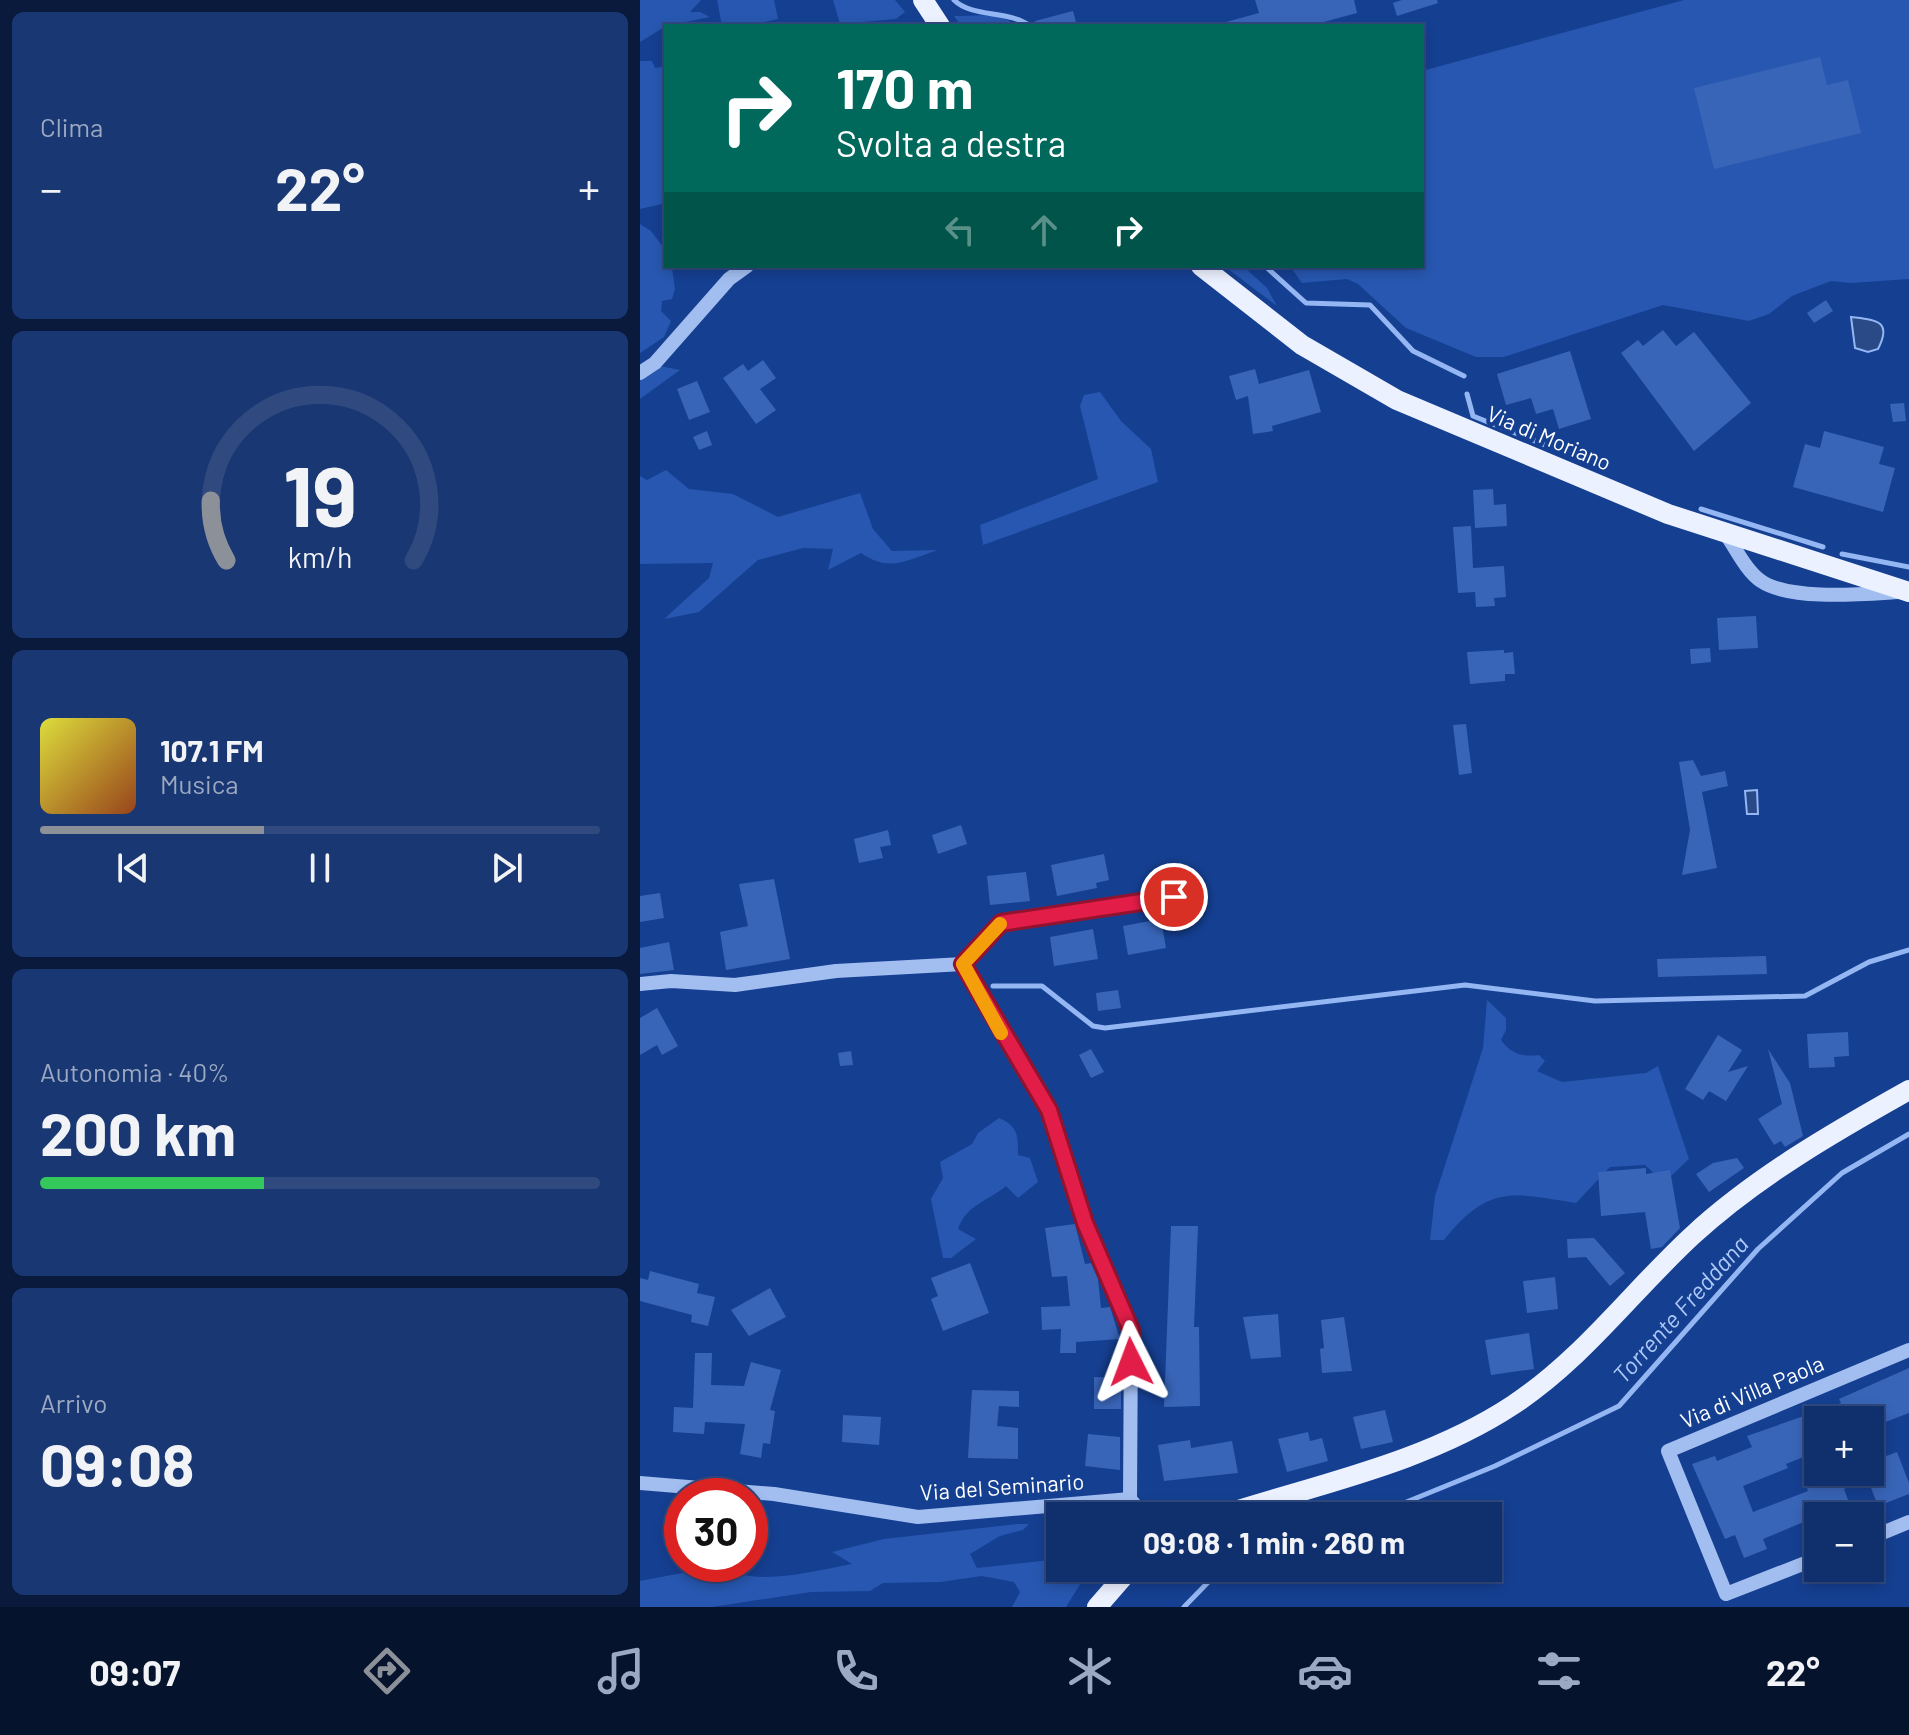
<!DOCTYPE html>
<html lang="it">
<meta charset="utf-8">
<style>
:root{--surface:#102f6d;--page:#193772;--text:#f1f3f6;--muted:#9ca9c2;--line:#304a80;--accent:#8c9099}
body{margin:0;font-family:Barlow,sans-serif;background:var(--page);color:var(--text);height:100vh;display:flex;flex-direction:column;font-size:30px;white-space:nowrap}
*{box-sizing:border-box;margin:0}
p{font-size:26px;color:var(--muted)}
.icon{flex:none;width:44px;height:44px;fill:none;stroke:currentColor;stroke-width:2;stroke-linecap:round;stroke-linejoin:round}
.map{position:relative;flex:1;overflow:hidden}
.panel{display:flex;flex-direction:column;gap:12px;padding:12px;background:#091a3c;width:640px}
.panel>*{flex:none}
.banner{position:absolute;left:24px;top:24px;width:760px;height:244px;border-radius:0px;box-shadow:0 4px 12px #0003,0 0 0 2px var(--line);background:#00695c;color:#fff;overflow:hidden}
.tools{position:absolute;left:1164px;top:1406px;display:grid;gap:16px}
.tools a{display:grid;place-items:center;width:80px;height:80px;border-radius:0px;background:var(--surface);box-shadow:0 4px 12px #0003,0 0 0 2px var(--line);font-size:40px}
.speed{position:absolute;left:24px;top:1478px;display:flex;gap:16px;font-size:40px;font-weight:700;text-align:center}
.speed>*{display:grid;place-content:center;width:104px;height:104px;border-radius:50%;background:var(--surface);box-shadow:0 4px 12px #0003,0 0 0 2px var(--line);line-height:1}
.speed .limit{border:12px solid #d22;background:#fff;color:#111}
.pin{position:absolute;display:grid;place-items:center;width:68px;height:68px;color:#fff;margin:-34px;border:4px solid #fff;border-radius:50%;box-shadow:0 2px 8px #0007}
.me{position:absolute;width:88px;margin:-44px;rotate:357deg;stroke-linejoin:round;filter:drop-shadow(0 0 6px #0008)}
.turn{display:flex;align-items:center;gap:28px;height:168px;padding:0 40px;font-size:36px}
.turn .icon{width:104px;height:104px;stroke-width:2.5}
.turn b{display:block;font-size:56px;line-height:68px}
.lanes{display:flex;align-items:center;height:76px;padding:0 40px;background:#0003;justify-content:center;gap:40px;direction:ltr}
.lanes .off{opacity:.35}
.big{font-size:60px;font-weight:700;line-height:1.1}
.panel .card{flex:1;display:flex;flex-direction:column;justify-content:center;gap:12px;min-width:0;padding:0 28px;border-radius:12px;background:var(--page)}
.panel .dial{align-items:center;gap:0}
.dial svg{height:208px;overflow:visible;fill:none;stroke:var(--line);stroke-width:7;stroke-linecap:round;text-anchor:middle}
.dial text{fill:var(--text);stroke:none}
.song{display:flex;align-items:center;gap:24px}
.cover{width:96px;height:96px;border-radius:12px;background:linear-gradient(135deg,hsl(60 70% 55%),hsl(20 70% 35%))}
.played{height:8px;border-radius:4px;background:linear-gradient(90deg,var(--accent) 40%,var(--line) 40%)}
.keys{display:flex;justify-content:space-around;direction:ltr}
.heat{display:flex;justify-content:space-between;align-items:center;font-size:44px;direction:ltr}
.charge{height:12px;border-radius:6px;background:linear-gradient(90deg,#34c759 40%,var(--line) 0)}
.trip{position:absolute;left:406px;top:1502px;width:456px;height:80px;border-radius:0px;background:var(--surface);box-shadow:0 4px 12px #0003,0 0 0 2px var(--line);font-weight:700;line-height:80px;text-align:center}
.tab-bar{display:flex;height:128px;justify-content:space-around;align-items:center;background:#06132c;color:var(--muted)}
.tab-bar .icon{width:56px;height:56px}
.tab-bar .selected{color:var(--accent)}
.tab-bar b{font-size:36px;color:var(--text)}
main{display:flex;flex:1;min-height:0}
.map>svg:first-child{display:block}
.green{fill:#2757b0}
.water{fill:#2a4987;stroke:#94b7f4;stroke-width:2}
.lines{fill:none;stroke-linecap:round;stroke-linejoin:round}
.stream{stroke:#94b7f4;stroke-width:5}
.building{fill:#3965b8}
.minor{stroke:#a2bef1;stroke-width:14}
.major{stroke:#ecf1ff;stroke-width:20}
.route-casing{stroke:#92132f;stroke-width:20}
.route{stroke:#e11d48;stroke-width:14}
.slow{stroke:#f59e0b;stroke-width:14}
.labels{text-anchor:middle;stroke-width:8;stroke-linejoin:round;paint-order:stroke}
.street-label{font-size:22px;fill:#fff;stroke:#153f91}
.water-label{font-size:24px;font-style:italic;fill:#aec9f8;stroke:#153f91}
</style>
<main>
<section class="panel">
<div class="card"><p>Clima</p>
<div class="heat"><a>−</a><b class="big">22°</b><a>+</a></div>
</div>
<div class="card dial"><svg viewBox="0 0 100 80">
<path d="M14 69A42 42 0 1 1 86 69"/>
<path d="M14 69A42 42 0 0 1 8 46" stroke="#8c9099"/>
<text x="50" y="56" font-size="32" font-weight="700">19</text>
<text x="50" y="72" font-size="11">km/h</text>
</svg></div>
<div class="card">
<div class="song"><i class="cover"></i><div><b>107.1 FM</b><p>Musica</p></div></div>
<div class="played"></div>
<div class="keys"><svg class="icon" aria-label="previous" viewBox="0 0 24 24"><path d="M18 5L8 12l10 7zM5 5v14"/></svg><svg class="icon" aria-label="pause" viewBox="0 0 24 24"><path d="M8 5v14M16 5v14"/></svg><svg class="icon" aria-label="next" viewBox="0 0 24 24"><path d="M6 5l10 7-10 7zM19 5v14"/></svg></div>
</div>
<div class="card"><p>Autonomia · 40%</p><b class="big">200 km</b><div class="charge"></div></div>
<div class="card"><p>Arrivo</p><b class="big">09:08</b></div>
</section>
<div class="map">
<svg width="1269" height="1607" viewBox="0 0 1269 1607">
<rect width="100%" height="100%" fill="#153f91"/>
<!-- green -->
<g class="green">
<path d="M 0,0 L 61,0 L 50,12 L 60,12 L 70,17 L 26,26 L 0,42 Z"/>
<path d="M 77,0 L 134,0 L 138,19 L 106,26 L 82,26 Z"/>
<path d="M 193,0 L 255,0 L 265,12 L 256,19 L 200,24 Z"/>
<path d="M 1044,0 L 1269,0 L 1269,279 L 1211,283 L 1191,281 L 1152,296 L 1129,314 L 1109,321 L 1023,305 L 864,357 L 836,357 L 766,328 L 718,284 L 707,279 L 662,283 L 650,266 L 782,266 L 782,71 Z"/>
<path d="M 314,16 C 335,16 361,11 376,26 L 321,26 Z"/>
<path d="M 0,61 L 12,61 L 15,68 L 26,66 L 26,193 L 21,195 L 26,198 L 26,203 L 0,209 Z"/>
<path d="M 0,224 L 11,231 L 24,248 L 26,266 L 32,268 L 35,289 L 32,299 L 22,301 L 21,311 L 31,321 L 24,337 L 0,353 Z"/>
<path d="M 584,266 L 603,266 L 627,288 L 637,306 Z"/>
<path d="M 20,366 L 40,370 L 0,399 L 0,376 Z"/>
<path d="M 460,392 L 481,421 L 511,449 L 518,482 L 343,545 L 340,525 L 458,479 L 440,406 L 444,395 Z"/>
<path d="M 26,470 L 49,489 L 93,494 L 138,517 L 220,493 L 233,529 L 252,551 L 298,550 C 267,560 250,573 221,553 L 188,570 L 193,549 L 163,548 L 118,560 L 59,612 L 24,619 L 69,578 L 73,563 L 0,564 L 0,476 L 7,480 Z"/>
<path d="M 847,1000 L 866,1018 L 866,1030 L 861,1040 C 871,1054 882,1057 899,1055 L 905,1061 L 897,1071 L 922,1082 L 1006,1073 L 1018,1066 L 1049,1159 L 1031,1176 L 1020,1179 L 1005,1165 L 970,1167 L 936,1203 C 872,1193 849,1184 804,1240 L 790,1240 L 795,1196 L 843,1048 Z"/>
<path d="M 359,1118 C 378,1126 378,1135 378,1155 L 390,1158 L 398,1182 L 378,1198 L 366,1186 C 348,1201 326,1205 318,1229 L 336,1239 L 311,1258 L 303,1258 L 291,1199 L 303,1178 L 300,1162 L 332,1144 L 338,1133 Z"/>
<path d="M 377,1524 L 389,1524 L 383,1530 L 360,1536 L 330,1554 L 337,1568 L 420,1559 L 420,1568 L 450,1568 L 426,1607 L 372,1607 L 380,1592 L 374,1582 L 342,1576 L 300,1582 L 243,1583 L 230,1591 L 171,1592 L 72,1607 L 0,1607 L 0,1581 L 79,1566 C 116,1588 172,1571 212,1564 L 192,1552 L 244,1539 Z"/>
</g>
<!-- water -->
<g class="water">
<path d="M 1211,317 C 1235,320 1253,320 1238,349 L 1228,352 L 1215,348 Z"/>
<path d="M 1117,790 L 1118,814 L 1107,814 L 1105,791 Z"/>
</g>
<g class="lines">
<!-- stream -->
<g class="stream">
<path d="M 314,0 C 332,18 369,10 390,26"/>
<path d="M 625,266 L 666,303 L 730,305 L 773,351 L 824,376"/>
<path d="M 827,394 L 833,416 L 925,453"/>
<path d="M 1061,509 L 1183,547"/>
<path d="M 1202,554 L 1269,567"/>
<path d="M 353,986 L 402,986 L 453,1026 L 465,1028 L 825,985 L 955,1001 L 1165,996 L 1229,962 L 1269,950"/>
<path d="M 732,1516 L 855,1466 L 979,1406 L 1118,1249 L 1202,1173 L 1269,1134"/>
<path d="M 544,1607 L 582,1568"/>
</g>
</g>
<!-- building -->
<g class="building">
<path d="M 615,0 L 714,0 L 717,13 L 669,26 L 587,26 L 586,22 L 619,13 Z"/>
<path d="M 762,0 L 797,0 L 798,3 L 757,16 L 753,3 Z"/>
<path d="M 433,11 L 437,26 L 396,26 L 395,21 Z"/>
<path d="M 1180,57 L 1187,85 L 1208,80 L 1221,133 L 1074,169 L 1054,88 Z"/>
<path d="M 1186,300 L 1193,311 L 1174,323 L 1167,313 Z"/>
<path d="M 1023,330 L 1036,346 L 1054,332 L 1111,403 L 1054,451 L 981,353 L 998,340 L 1003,346 Z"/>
<path d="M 930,351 L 951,419 L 919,429 L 913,409 L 896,414 L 891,398 L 866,405 L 857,374 Z"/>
<path d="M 123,360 L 136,378 L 120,389 L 136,410 L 116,424 L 83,378 L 103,364 L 108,371 Z"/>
<path d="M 615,369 L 619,384 L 669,370 L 681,412 L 632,426 L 633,431 L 613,434 L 608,396 L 596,400 L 589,376 Z"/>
<path d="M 57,381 L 70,412 L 49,420 L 37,389 Z"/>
<path d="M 1264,403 L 1266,421 L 1253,422 L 1250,404 Z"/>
<path d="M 67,431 L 72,445 L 59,450 L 53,437 Z"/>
<path d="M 1184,431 L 1244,447 L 1239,464 L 1255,468 L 1243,512 L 1153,487 L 1165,444 L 1180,448 Z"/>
<path d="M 853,489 L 854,505 L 866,504 L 867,526 L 835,528 L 833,490 Z"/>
<path d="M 831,526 L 833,568 L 864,566 L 866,597 L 854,598 L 855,606 L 836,607 L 835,592 L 818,593 L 813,527 Z"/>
<path d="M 1116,616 L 1118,648 L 1079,650 L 1077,618 Z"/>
<path d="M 1070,648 L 1071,662 L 1051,664 L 1050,649 Z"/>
<path d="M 864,650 L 864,653 L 873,652 L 875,674 L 865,674 L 865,681 L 830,684 L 827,652 Z"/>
<path d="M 826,724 L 832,773 L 819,775 L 813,725 Z"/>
<path d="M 1053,760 L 1061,776 L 1085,771 L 1088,786 L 1062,792 L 1077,868 L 1042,875 L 1050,830 L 1039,762 Z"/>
<path d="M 321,825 L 327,844 L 298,854 L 292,835 Z"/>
<path d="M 248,830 L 251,845 L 240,847 L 243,858 L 219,863 L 214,839 Z"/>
<path d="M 464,854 L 469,880 L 456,883 L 457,888 L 417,896 L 411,865 Z"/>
<path d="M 386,872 L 390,901 L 350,905 L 347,876 Z"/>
<path d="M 134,879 L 150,959 L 86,970 L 80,932 L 108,926 L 99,884 Z"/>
<path d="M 20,893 L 24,918 L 0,922 L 0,896 Z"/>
<path d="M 521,919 L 526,948 L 488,955 L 483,926 Z"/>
<path d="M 453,929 L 458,959 L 414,966 L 410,937 Z"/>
<path d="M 29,942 L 34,970 L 0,974 L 0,948 Z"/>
<path d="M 1126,956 L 1127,974 L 1018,977 L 1017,959 Z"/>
<path d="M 478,990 L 481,1008 L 458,1011 L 456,993 Z"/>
<path d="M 17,1008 L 38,1046 L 22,1055 L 17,1045 L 0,1055 L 0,1018 Z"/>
<path d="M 1208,1032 L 1209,1056 L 1194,1057 L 1195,1067 L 1169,1068 L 1167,1034 Z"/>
<path d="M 1078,1035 L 1102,1050 L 1088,1072 L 1108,1066 L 1086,1101 L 1069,1091 L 1063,1100 L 1045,1089 Z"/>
<path d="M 451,1049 L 464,1072 L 451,1078 L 439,1055 Z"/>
<path d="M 1128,1049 L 1150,1083 L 1163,1136 L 1145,1147 L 1141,1141 L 1134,1145 L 1118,1119 L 1142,1104 Z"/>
<path d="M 211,1051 L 213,1065 L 200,1066 L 198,1053 Z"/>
<path d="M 1097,1158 L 1104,1168 L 1069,1192 L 1056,1174 L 1073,1163 Z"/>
<path d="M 1006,1168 L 1006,1174 L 1030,1170 L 1040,1228 L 1022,1247 L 1011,1249 L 1005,1212 L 961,1216 L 958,1172 Z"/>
<path d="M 435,1224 L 445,1264 L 451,1263 L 458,1279 L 461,1308 L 470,1307 L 480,1339 L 436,1342 L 436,1353 L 420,1353 L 421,1329 L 402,1330 L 401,1307 L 430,1306 L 427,1276 L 412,1277 L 405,1228 Z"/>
<path d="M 531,1226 L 558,1226 L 554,1327 L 559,1327 L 560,1406 L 524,1407 Z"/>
<path d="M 954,1238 L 985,1273 L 970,1286 L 946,1257 L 928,1258 L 927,1239 Z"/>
<path d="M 330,1263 L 349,1313 L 303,1331 L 291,1299 L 298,1296 L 291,1278 Z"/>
<path d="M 10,1271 L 59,1284 L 57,1293 L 75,1297 L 68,1326 L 51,1322 L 52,1315 L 0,1301 L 0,1278 L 8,1280 Z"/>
<path d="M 915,1277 L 918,1309 L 887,1313 L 883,1281 Z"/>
<path d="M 130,1288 L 146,1317 L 109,1336 L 91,1310 Z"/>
<path d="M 638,1314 L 641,1357 L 611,1359 L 603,1317 Z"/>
<path d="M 704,1317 L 712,1371 L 682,1373 L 680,1349 L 684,1348 L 681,1320 Z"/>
<path d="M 889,1333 L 894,1369 L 851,1375 L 845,1340 Z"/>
<path d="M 55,1353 L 72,1353 L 71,1385 L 104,1386 L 111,1362 L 141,1370 L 130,1410 L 135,1411 L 130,1444 L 123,1443 L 121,1458 L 100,1454 L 105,1424 L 65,1422 L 64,1434 L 33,1432 L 34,1407 L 53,1408 Z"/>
<path d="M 1269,1368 L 1269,1413 L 1230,1428 L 1230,1420 L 1178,1420 L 1178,1451 L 1146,1464 L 1148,1468 L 1103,1486 L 1113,1512 L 1168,1491 L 1166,1485 L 1204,1472 L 1209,1487 L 1204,1489 L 1211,1508 L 1191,1516 L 1178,1516 L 1123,1539 L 1127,1549 L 1104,1558 L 1095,1535 L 1085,1539 L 1052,1464 L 1075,1456 L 1077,1461 L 1112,1447 L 1107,1436 L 1201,1403 L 1199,1399 Z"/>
<path d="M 454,1377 L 481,1378 L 481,1409 L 454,1409 Z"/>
<path d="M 332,1390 L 379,1391 L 379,1407 L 359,1406 L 357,1426 L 378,1428 L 378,1459 L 328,1458 Z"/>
<path d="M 745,1410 L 753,1442 L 721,1449 L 713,1417 Z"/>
<path d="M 203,1415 L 241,1417 L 239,1445 L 202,1442 Z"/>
<path d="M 668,1432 L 670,1441 L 682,1438 L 688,1461 L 647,1472 L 638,1439 Z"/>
<path d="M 448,1434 L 480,1437 L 480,1470 L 445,1466 Z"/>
<path d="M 550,1440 L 551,1448 L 592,1441 L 598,1473 L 524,1481 L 518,1445 Z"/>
<path d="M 1257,1452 L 1269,1483 L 1269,1494 L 1238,1506 L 1228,1480 L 1235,1478 L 1230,1462 Z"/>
</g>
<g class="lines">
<!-- minor -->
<g class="minor">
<path d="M 0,373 L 15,363 L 89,279 L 107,266"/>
<path d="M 1087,536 C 1096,549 1107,572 1121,581 C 1150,601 1224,594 1258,592"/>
<path d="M 0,984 L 31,981 L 95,985 L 196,971 L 323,964"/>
<path d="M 0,1483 L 134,1494 L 278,1517 L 490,1499"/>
<path d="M 504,1516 L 490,1499 L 491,1330 L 445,1223 L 409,1110 L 323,964 L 361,923 L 534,897"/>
<path d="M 1230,1538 L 1269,1522"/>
<path d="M 1178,1558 L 1086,1594 L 1028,1451 L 1269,1350"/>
</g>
<!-- major -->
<g class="major">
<path d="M 283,0 L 300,26"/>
<path d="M 561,266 L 662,345 L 757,400 L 1028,514 L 1269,592"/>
<path d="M 579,1516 C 678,1484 785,1463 873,1405 C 943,1359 992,1291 1053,1235 C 1116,1177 1194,1132 1269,1090"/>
<path d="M 457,1607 L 491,1568"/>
</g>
</g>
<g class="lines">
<!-- route casing -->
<g class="route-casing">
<path id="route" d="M 491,1362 L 491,1330 L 445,1223 L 409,1110 L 323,964 L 361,923 L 534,897"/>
</g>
<!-- route -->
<use href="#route" class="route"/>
<!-- slow -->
<path class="slow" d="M 360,924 L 323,964 L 361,1033"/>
</g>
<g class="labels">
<!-- street labels -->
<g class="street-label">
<text transform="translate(909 438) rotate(23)" y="8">Via di Moriano</text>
<text transform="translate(1112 1392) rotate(-23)" y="8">Via di Villa Paola</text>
<text transform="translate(362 1487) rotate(-4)" y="8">Via del Seminario</text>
</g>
<!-- water labels -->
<g class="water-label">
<text transform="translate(1041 1310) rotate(-48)" y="8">Torrente Freddana</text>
</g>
</g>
</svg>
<div class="tools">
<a>+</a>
<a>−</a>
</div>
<div class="speed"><div class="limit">30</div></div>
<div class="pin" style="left:534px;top:897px;background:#d93025"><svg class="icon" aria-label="arrive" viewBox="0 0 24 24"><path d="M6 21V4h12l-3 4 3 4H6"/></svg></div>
<svg class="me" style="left:491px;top:1362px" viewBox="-20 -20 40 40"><path d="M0-17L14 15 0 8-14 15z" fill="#e11d48" stroke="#fff" stroke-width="4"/></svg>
<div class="trip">09:08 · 1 min · 260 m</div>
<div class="banner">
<div class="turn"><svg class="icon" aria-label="right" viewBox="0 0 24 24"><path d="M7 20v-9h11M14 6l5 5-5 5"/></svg><div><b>170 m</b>Svolta a destra</div></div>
<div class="lanes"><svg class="icon off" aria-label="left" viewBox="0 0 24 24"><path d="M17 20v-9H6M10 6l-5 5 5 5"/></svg><svg class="icon off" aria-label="ahead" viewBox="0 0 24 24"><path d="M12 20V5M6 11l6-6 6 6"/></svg><svg class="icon" aria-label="right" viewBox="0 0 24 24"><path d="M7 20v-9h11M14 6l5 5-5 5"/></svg></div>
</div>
</div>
</main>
<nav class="tab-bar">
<b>09:07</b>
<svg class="icon selected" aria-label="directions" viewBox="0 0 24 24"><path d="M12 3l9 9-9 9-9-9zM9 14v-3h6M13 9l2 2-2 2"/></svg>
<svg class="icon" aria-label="music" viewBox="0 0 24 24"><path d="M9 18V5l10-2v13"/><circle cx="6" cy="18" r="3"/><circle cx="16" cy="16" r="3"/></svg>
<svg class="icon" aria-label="phone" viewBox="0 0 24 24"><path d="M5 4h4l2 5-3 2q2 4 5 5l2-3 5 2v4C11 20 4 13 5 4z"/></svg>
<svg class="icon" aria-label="climate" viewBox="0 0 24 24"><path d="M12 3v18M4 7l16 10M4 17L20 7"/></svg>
<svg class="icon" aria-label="car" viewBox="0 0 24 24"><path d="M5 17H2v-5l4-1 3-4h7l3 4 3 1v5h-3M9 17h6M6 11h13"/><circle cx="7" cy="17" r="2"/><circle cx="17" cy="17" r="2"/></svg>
<svg class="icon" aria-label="filters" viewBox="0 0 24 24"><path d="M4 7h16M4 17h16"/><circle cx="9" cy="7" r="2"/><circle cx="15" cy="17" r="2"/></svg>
<b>22°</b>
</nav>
